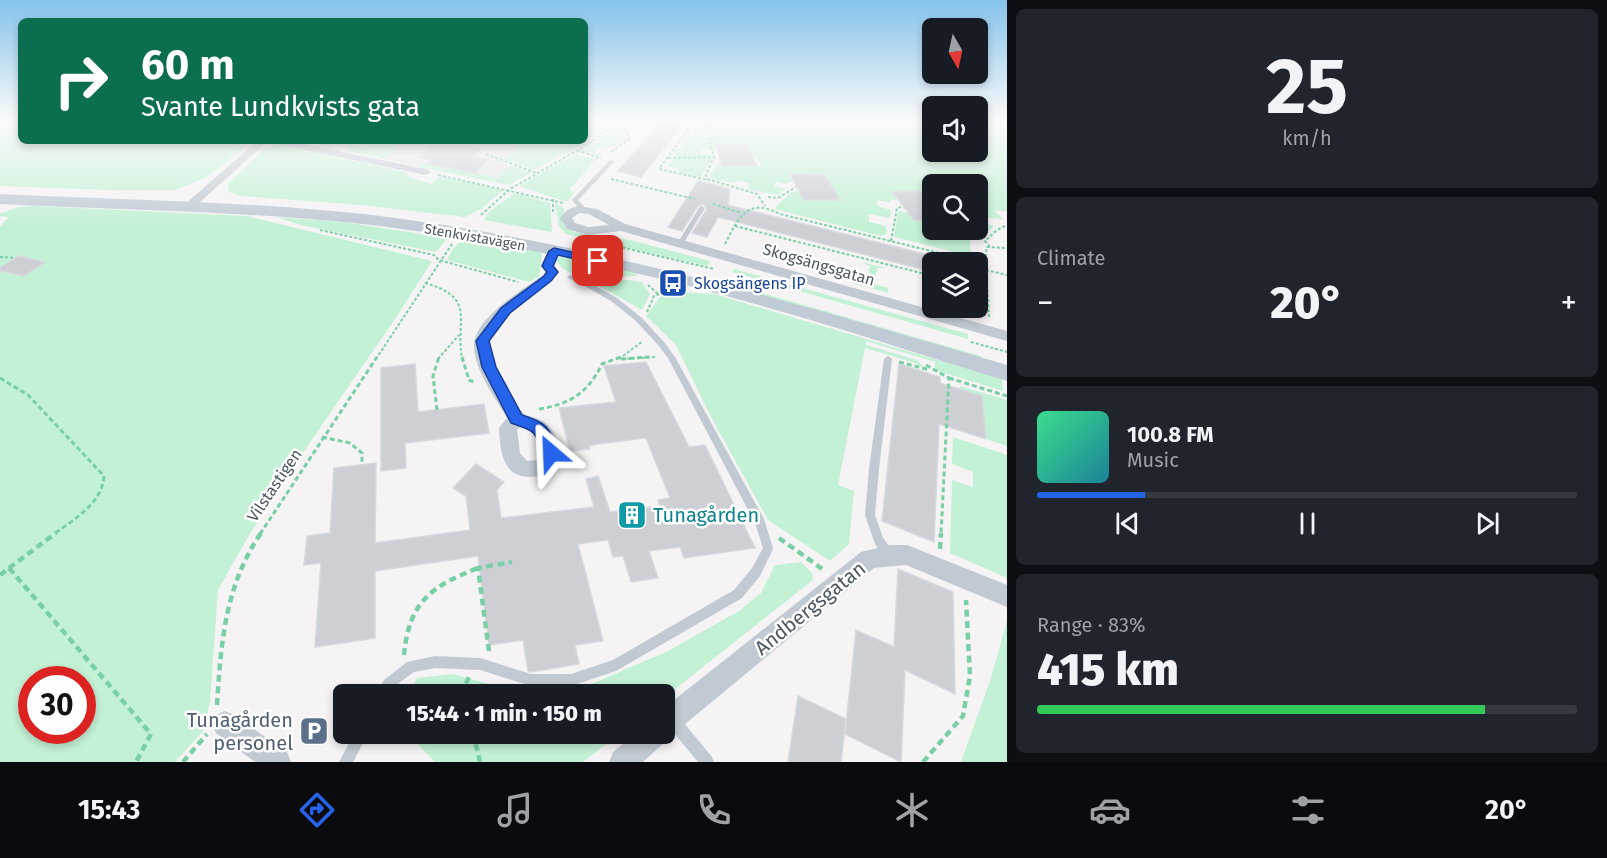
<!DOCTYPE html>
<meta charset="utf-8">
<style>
:root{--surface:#171b24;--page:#20242c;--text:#f1f3f6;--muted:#9ea1a6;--line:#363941;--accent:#2563eb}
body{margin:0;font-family:"Fira Sans",sans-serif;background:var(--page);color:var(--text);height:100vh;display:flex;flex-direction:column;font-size:22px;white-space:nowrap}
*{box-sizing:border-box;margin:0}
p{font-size:20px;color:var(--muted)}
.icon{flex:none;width:33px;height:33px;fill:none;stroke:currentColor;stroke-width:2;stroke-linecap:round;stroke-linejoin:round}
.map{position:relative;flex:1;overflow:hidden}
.drawer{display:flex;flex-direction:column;gap:9px;padding:9px;background:#0d0f14;width:600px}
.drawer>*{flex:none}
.top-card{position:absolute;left:18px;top:18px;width:570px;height:126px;border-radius:9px;box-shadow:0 3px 9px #0003;background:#0b6e4f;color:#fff;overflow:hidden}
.needle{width:39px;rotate:171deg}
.controls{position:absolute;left:922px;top:18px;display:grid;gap:12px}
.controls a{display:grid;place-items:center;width:66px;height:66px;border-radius:9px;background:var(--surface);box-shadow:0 3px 9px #0003;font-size:30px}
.speed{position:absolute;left:18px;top:666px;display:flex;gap:12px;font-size:30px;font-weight:700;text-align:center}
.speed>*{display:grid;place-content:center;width:78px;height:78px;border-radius:50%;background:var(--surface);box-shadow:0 3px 9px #0003;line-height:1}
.speed .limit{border:9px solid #d22;background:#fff;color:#111}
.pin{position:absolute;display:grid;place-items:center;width:51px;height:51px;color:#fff;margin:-26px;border-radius:12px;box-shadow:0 3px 9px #0006}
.me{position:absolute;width:66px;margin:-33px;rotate:334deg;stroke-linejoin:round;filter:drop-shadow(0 0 4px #0008)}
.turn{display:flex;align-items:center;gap:21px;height:126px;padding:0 24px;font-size:27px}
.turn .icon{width:78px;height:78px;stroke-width:2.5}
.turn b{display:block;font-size:42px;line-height:51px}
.big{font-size:45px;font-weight:800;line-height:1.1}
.drawer .widget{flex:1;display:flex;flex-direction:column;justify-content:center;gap:9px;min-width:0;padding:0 21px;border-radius:9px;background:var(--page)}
.drawer .dial{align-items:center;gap:0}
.dial b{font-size:78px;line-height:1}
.song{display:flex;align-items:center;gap:18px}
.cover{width:72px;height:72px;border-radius:9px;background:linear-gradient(135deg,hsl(150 70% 55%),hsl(190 70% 35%))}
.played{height:6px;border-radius:3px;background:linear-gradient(90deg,var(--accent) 20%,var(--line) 20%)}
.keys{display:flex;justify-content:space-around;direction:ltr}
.heat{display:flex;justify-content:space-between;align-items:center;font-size:33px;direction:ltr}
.charge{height:9px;border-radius:4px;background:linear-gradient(90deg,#34c759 83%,var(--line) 0)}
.trip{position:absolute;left:333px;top:684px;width:342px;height:60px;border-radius:9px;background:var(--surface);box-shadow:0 3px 9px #0003;font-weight:800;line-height:60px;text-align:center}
.tab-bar{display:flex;height:96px;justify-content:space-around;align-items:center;background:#090b0e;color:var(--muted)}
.tab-bar .icon{width:42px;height:42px}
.tab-bar .on{color:var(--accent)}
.tab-bar b{font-size:27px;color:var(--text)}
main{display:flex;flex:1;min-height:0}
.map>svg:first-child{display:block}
.education{fill:#e6e4e5}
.green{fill:#c3f1d5;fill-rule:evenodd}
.building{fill:#cdcfd5;stroke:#d7d9de;stroke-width:1.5}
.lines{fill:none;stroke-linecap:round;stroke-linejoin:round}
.path-far2{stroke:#7ad0a6;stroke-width:2;stroke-dasharray:3 2;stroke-linecap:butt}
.path-far1{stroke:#7ad0a6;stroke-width:3;stroke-dasharray:5 3;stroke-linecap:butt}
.path{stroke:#7ad0a6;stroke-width:4.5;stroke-dasharray:7 4.5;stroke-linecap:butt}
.service{fill:#c1cad2;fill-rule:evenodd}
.minor{fill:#c1cad2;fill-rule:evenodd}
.secondary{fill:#c1cbd6;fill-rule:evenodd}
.route{fill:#2563eb;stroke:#184099;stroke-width:1.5}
.labels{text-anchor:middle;stroke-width:5;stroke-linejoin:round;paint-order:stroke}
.far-street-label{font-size:14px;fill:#4a5661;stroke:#fff}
.street-label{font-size:16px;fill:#4a5661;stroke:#fff}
.transit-label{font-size:16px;fill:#164399;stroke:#fff;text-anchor:start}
.near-culture-label{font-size:20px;fill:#0d838f;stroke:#fff;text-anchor:start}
.near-street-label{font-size:20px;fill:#4a5661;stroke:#fff}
.near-service-label{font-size:20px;fill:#4e5e75;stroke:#fff;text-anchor:end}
</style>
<main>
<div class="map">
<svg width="1007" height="762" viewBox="0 0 1007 762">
<rect width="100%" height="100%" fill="#f5f3f3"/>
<!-- education -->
<path class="education" d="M 405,141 L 520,141 L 521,142 L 503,163 L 510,165 L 498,178 L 424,163 L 420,167 L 384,159 Z"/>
<!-- green -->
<g class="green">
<path d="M 21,121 L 21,141 L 210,141 L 245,147 L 207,177 L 175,190 L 110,190 L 0,186 L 0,129 L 11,128 Z"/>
<path d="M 585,121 L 615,121 L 589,140 L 535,170 L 506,160 L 518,148 L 520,141 L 585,141 Z"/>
<path d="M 622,121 L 624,121 L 621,128 L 625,137 C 616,148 608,148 595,149 L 595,153 L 600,155 L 599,157 L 584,151 Z"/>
<path d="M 702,121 L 933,121 L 933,152 L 978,152 L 978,121 L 1007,121 L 1007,211 L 995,211 L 1003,219 L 980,217 L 980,222 L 994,226 L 978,240 L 970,239 L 971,256 L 894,237 L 898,211 L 909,213 L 914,220 L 933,221 L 933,230 L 978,230 L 978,184 L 933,184 L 933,198 L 928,193 L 892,192 L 898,200 L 891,200 L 890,203 L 878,200 L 877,206 L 891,210 L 890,218 L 869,214 L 869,222 L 886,226 L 887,234 L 881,236 L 782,211 L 776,209 L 776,206 L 792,192 L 800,191 L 804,200 L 828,201 L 828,199 L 839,199 L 825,175 L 790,174 L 793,182 L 788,182 L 787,184 L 776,182 L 774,186 L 786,189 L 777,195 L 748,189 L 750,184 L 738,180 L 735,183 L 712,179 L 710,175 L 722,159 L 724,166 L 762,166 L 747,145 C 731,144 718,153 701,149 L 698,153 L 710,155 L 712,159 L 701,177 L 678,172 L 679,169 L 668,166 L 677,154 L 674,153 L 676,149 L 680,150 L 687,135 L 692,136 Z"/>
<path d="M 374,141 L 405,141 L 384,159 L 348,151 L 349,149 L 343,143 L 364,148 Z"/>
<path d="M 275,145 L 406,172 L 409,177 L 431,184 L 440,177 L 503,190 L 481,209 L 465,217 L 362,205 L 242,196 L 229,192 L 228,184 L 264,149 Z"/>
<path d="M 576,154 L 596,159 L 569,190 L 574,193 L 567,202 L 519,186 Z"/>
<path d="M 424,163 L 498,178 L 510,165 L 531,173 L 509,185 L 420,167 Z"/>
<path d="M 515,193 L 550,203 L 552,232 L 484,220 L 490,211 Z"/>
<path d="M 555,203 L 565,209 L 562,222 L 566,228 L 574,232 L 630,240 L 710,261 L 707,266 L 566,234 L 559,226 Z"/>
<path d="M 34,206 L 247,216 L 432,261 L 397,316 L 293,467 L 248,537 L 218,590 L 210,702 L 203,731 L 175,762 L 0,762 L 0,226 L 9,217 L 0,216 L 0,214 L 18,207 ZM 32,680 L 82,680 L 82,730 L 32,730 Z"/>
<path d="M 276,217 L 343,222 L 447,238 L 436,252 L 301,225 Z"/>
<path d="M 468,240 L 535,250 L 542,254 L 539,277 L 529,282 L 447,260 C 452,249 456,242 468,240 Z"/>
<path d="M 564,256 L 630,270 L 638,276 C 618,276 563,283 556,259 Z"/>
<path d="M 861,262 L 886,268 L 877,268 L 874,284 L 888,288 L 888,293 L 851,283 L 852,279 L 867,282 L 870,266 Z"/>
<path d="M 734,269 L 968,334 L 968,339 L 732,272 Z"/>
<path d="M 627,280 L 642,282 L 650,294 L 642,310 L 590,281 Z"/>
<path d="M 720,281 L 981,356 L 980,360 L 718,283 Z"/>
<path d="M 677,292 L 714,294 L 1002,379 L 1003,391 L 935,370 L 935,362 L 866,341 L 866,345 L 917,360 L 925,369 L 915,363 L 865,348 L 838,485 L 854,491 L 849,544 L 830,561 L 768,520 L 711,417 L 676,345 L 646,316 L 660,297 Z"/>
<path d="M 960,386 L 1007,400 L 1007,446 L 986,439 L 982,396 L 959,389 Z"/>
<path d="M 953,437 L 1007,455 L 1007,578 L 950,553 L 952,480 L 973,487 L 973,472 L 952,464 Z"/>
<path d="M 801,562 L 812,573 L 813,580 L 665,697 L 664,694 L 409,694 L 417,678 L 452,674 L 519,692 L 573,692 L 668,651 L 739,611 L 761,593 L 775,565 Z"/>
<path d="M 1007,620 L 1007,762 L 961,762 L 991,678 Z"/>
<path d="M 414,734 L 619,734 L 583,762 L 435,762 L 420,747 Z"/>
</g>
<!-- building -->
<g class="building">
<path d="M 662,121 L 686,121 L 641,177 L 618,171 Z"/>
<path d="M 436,141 L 483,148 L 473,157 L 488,159 L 475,173 L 428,164 L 432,160 L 418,157 Z"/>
<path d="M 715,144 L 747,145 L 757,166 L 722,166 Z"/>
<path d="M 790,174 L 825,175 L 840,200 L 804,200 Z"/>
<path d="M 698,181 L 730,189 L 728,205 L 933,256 L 933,272 L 718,217 L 707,237 L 692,233 L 707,209 L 703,204 L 697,207 L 682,231 L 668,227 Z"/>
<path d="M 910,191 L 928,193 L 933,198 L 933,221 L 914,220 L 892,192 Z"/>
<path d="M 18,256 L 45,262 L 24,276 L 0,271 L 0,268 Z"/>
<path d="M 646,362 L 689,447 L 705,445 L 755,548 L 684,558 L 680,547 L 649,551 L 658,578 L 631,582 L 623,556 L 613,557 L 608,540 L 578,544 L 603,641 L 575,645 L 579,664 L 531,672 L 528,671 L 523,640 L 489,645 L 478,556 L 375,571 L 375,638 L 315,647 L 321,563 L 304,565 L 307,536 L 330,533 L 334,468 L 376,463 L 375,543 L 470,530 L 466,496 L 453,488 L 476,464 L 504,482 L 497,490 L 501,518 L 594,507 L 586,479 L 598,476 L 610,512 L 660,506 L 658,500 L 670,498 L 646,438 L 597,444 L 589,446 L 590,449 L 570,451 L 559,408 L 616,402 L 604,366 Z"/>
<path d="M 415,364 L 418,412 L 484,404 L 489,433 L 405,443 L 406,468 L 381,471 L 381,368 Z"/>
<path d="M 899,364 L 940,377 L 940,383 L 982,396 L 986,439 L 939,424 L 934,542 L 882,521 Z"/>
<path d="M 898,569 L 953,592 L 955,694 L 905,670 L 901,762 L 845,734 L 856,630 L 894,647 Z"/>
<path d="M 798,696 L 846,719 L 841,762 L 788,762 Z"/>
</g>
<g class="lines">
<!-- path-far2 -->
<g class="path-far2">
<path d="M 695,121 L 659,169 L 708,180"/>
<path d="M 709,121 L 706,126 L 716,128"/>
<path d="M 638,122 L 651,126"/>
<path d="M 712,138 L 709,141 L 714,157 L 706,175 L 707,179 L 757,194 L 765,206"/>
<path d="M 217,141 L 239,144"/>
<path d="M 577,150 L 601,159"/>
<path d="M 611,152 L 629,139 L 625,126 L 639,123"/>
<path d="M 486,154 L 536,173"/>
<path d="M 668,158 L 714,157"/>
<path d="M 438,175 L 563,203"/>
<path d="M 611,179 L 695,199"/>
<path d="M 768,197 L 778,198 L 796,187"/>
<path d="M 553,199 L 553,213"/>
<path d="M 713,204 L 742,213"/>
<path d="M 481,215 L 510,189 L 587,145 L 618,121"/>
<path d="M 735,226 L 933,276"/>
<path d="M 320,230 L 434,255 L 439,260 L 518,282"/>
<path d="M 891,241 L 897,208 L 902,207"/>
<path d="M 603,243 L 714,269"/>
<path d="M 725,244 C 739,217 747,197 780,214 L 984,264"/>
<path d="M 990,247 L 985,241 L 997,230 L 1007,225"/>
<path d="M 0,257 L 15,258"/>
<path d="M 986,270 L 1007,275"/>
<path d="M 425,283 C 477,298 455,318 462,359"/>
<path d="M 648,285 L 658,294"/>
<path d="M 647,312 L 654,296 L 668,291"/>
<path d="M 989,317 C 989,305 984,252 987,247 L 1007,248"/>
<path d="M 971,342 L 1007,352"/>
<path d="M 376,359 L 452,244"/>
<path d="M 438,359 L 459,335"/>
<path d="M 619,359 L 643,341"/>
<path d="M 622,359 L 657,357"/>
</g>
<!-- path-far1 -->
<g class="path-far1">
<path d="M 462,357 L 469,380 L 476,383"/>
<path d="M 621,359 L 649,357"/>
<path d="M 899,362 L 930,370"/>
<path d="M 926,365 L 949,378 L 941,534"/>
<path d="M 0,378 L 28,395 L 104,476 C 102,503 75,519 54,534"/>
<path d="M 949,378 L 1007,396"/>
<path d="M 539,409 C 570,404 588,393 602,364 L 621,357"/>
<path d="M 437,410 L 433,376 L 439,357"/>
<path d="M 322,437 L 350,443 L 362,453 L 362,465"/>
<path d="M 260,534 L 377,357"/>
</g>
<!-- path -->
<g class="path">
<path d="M 779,538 L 825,571"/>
<path d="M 940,549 L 941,533"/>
<path d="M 9,568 L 56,533"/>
<path d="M 0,575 L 9,568 L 151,734 L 136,762"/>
<path d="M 489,651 L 478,568 L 512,562"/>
<path d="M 404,655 C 409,601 432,586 478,568"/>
<path d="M 461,694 L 469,677"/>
<path d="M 217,705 C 221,642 225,586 261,533"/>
<path d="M 470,734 L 477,748 L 480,762"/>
<path d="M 183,762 L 207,734"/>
<path d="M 923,762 L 963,716 L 970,676 L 966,600"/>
</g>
<!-- service -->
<g class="service">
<path d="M 610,160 L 615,161 L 578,200 L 586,209 L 581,210 L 572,200 Z"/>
<path d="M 702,206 L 705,208 L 683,244 L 680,246 L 678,245 L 677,244 L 699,208 Z"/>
<path d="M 570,275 L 588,282 L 617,298 L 642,318 L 664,342 L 675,357 L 764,519 L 773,548 L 772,551 L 760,576 L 742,598 L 616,671 L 571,686 L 531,686 L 480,670 L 435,668 L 414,672 L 392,688 L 389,694 L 376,694 L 384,680 L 407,662 L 435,656 L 480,658 L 531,674 L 571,674 L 613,660 L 734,590 L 752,568 L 763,548 L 755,523 L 668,358 L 658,345 L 636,321 L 611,301 L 583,285 L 568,278 L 567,277 Z"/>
<path d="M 888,356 L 892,359 L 879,469 L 875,515 L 883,538 L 895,554 L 894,558 L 890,559 L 886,558 L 875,544 L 865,515 L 869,469 L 884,359 Z"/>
<path d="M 674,716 L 679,717 L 712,757 L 714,762 L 698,762 L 669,727 L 668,722 L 669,717 Z"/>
<path d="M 354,734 L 368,734 L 353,762 L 339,762 Z"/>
</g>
<!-- minor -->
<g class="minor">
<path d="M 257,141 L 268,141 L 191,210 L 183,210 L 183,206 Z"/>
<path d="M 269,141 L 289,141 L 426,169 L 431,172 L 426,175 L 274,144 Z"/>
<path d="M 577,206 L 597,209 L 625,224 L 1007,331 L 1007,341 L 621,231 L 588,235 L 567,229 L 560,218 L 567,210 ZM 579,213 L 589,214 L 609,225 L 588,227 L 575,223 L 572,218 Z"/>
<path d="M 554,247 L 560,251 L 555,266 L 559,272 C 543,294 493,315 490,342 C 488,361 510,398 522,412 C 526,417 536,417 542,421 C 552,426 562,445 560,456 C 556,477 521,485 508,467 C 500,456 500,441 499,428 L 507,418 C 495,397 474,370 474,345 C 475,318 522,290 542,276 L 545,272 L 541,266 L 548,251 ZM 520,427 C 534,431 540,439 541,453 L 538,460 L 527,461 L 520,453 L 517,430 Z"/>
<path d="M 890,545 L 907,545 L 1007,585 L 1007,607 L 906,565 L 874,568 L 673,734 L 667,737 L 664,743 L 643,762 L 609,762 L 613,752 L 635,734 L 664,734 L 664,708 L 861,552 Z"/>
<path d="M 225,711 L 234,715 L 287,752 L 291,762 L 255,762 L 216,733 L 212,724 L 216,715 Z"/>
</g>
<!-- secondary -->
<path class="secondary" d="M 0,194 C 139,201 279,201 417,221 C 618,250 812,308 1007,365 L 1007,381 C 934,359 863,335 790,314 C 668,278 543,250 417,231 C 279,211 139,211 0,204 Z"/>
</g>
<!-- sky -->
<linearGradient id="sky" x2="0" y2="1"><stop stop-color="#85c3ea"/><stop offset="0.53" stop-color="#fafafa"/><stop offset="1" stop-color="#fafafa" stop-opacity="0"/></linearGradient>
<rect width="1007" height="228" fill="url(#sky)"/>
<!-- route -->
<path class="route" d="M 554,248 L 602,259 L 604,261 L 598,264 L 558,255 L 553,266 L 558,272 L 551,281 L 510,313 L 489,341 L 496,367 L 522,415 C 548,423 549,427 558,453 L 556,457 L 551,459 L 545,457 C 533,432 541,433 511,423 L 482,367 L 476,341 L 501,308 L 544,276 L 547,272 L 542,266 L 549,251 Z"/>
<!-- icons -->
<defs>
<g id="bus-square" transform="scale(1.5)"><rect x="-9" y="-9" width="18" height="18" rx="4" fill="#1a4fb4" stroke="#fff"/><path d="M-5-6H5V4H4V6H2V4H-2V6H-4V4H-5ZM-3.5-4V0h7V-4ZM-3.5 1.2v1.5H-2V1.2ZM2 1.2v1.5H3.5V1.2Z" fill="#fff"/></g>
<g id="building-square" transform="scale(1.5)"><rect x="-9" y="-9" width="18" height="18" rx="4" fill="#0f9aa8" stroke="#fff"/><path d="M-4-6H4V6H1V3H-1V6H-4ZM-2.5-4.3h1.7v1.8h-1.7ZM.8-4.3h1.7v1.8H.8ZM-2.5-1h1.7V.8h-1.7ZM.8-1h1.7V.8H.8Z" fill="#fff"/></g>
<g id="parking-square" transform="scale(1.5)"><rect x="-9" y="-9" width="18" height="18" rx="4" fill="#5c6f8a" stroke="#fff"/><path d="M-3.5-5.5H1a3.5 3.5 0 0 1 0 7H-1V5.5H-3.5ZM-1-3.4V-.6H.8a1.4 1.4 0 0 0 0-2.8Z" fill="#fff"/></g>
</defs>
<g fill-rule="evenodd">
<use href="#bus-square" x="673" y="283"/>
<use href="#building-square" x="632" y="515"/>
<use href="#parking-square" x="314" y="731"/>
</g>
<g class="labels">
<!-- far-street labels -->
<g class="far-street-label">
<text transform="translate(475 237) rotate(10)" y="5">Stenkvistavägen</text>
</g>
<!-- street labels -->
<g class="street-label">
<text transform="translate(819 264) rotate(16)" y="6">Skogsängsgatan</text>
<text transform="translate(274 485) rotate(-56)" y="6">Vilstastigen</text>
</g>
<!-- transit labels -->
<g class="transit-label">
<text x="694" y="289">Skogsängens IP</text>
</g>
<!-- near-culture labels -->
<g class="near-culture-label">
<text x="653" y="522">Tunagården</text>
</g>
<!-- near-street labels -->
<g class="near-street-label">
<text transform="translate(810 608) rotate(-39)" y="7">Andbergsgatan</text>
</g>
<!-- near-service labels -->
<g class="near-service-label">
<text x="293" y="727">Tunagården<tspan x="293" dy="23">personel</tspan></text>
</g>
</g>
</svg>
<div class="controls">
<a><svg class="needle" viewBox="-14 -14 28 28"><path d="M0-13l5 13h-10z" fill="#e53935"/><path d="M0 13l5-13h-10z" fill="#9ea1a6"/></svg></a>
<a><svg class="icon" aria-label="sound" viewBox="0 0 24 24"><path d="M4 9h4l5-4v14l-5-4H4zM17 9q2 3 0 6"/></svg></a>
<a><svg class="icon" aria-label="search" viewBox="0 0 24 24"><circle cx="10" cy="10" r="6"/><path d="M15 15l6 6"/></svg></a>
<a><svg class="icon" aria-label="layers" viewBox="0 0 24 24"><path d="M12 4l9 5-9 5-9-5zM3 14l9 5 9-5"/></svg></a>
</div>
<div class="speed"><div class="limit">30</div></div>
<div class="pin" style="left:598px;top:261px;background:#d93025"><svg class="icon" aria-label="arrive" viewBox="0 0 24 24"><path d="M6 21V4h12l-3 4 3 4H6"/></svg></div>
<svg class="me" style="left:551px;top:453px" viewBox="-20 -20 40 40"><path d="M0-17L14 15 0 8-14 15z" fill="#2563eb" stroke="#fff" stroke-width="4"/></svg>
<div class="trip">15:44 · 1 min · 150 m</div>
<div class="top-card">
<div class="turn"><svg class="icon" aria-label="right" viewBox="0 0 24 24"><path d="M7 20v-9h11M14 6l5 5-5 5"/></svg><div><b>60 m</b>Svante Lundkvists gata</div></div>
</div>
</div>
<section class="drawer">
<div class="widget dial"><b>25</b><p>km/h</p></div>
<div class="widget"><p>Climate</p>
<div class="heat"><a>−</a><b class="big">20°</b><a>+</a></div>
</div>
<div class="widget">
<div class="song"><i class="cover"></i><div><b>100.8 FM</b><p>Music</p></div></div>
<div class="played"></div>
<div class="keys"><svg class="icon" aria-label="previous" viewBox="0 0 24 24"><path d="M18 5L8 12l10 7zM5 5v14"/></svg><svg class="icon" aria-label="pause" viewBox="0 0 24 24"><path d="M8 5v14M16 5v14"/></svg><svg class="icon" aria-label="next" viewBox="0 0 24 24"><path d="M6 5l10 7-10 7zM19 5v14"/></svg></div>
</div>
<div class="widget"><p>Range · 83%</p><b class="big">415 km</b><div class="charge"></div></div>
</section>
</main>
<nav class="tab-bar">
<b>15:43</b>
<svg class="icon on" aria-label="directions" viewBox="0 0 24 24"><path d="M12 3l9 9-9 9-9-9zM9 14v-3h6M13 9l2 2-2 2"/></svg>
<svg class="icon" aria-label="music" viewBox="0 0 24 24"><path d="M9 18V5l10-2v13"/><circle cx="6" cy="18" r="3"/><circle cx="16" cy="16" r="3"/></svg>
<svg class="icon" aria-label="phone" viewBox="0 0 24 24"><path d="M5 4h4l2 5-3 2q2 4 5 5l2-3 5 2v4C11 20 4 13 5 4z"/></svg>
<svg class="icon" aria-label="climate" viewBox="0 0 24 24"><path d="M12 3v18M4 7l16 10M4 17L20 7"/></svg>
<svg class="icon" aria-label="car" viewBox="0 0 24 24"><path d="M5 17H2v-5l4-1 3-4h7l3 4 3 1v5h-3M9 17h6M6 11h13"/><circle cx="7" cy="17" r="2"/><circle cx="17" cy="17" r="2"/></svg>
<svg class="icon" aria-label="filters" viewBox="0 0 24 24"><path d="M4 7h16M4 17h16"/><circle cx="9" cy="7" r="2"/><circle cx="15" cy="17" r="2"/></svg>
<b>20°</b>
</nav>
